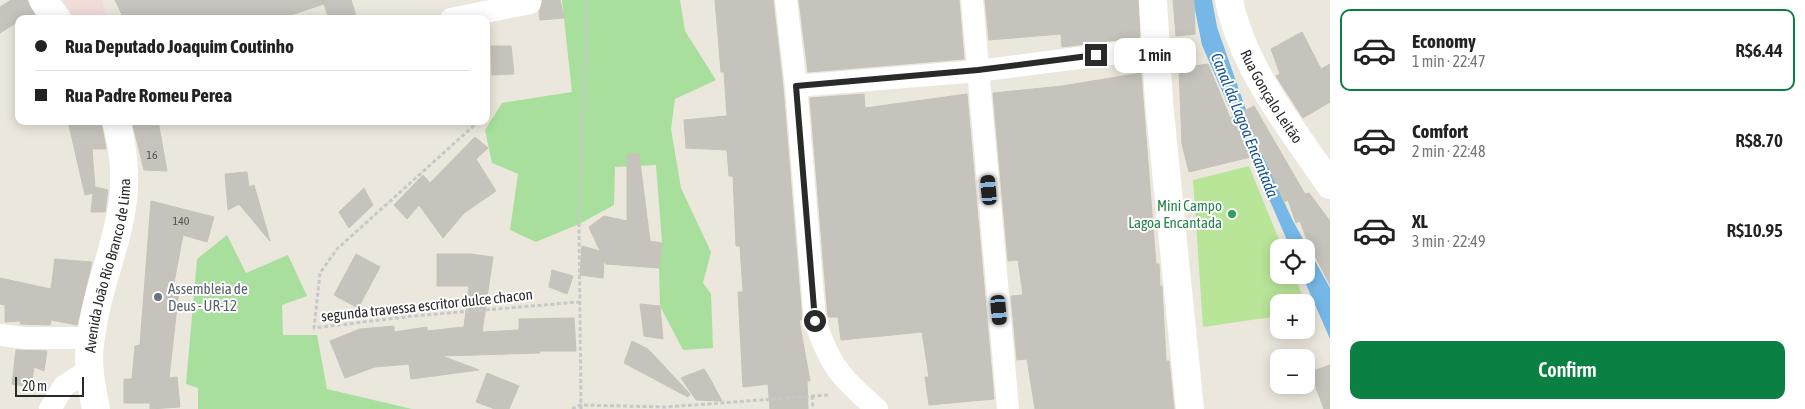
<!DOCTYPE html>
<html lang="en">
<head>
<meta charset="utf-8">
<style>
  :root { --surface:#fff; --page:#f6f6f6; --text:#222; --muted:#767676; --line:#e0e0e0; --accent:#0b8043 }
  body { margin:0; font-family:"Asap Condensed",sans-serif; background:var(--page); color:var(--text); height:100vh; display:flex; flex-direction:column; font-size:19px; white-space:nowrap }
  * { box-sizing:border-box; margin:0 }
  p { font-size:16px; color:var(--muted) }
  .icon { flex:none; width:28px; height:28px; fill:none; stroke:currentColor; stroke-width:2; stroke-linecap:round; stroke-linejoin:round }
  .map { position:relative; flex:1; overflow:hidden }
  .sheet { display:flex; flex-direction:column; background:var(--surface); width:475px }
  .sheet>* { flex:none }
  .banner { position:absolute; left:15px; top:15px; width:475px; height:110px; border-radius:10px; box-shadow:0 2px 12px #0003; display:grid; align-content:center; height:110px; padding:0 20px; background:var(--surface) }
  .buttons { position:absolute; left:1270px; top:239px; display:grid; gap:10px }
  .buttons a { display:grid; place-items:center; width:45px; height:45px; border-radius:10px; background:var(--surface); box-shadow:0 2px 12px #0003; font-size:25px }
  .scale { position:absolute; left:15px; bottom:12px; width:69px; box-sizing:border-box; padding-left:5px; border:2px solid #2a2a2a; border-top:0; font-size:14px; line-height:18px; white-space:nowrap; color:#2a2a2a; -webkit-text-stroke:4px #fff; paint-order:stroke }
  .end { position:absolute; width:22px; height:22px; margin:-11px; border:6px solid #2a2a2a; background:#fff; box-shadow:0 0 0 2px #fff }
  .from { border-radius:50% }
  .bubble { position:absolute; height:35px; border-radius:10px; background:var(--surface); box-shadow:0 2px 12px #0003; font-size:16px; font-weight:600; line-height:35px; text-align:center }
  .car { position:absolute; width:15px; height:30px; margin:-15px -8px; border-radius:6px; box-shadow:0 0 4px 1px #0007; background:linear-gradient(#222 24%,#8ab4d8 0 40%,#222 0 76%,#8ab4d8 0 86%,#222 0) }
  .banner b { display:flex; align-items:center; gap:18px; height:48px; font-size:19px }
  .banner b+b { border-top:1px solid var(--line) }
  .banner i { width:12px; height:12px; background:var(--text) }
  ul { padding:9px 0 0; list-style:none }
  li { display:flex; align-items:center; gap:15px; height:82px; margin:0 10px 8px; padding:0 10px; border:2px solid transparent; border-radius:10px }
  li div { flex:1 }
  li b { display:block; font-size:19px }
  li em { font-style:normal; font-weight:600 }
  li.on { border-color:var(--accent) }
  li>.icon { width:45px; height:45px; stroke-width:1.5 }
  .action { display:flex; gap:10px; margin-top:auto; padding:10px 20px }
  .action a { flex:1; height:58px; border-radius:10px; background:var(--accent); color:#fff; font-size:20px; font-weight:600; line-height:58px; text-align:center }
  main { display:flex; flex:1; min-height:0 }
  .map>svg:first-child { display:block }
</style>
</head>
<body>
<main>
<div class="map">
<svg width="1330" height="409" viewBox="0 0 1330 409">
  <rect width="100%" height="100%" fill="#ebe7dc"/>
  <polygon fill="#f1dcda" points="63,0 102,0 106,16 96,19 76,19"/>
  <g fill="#a8df9c">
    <polygon points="562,0 680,0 685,31 716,80 675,99 671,129 681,188 711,252 703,283 711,294 713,348 683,350 660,306 659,268 662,243 656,165 615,167 614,205 579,224 536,242 510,230 518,174 492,163 485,130 502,103 572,92"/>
    <polygon points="227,235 246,273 288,255 307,296 282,305 283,335 317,335 327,389 412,409 198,409 198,388 186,384 197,259"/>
  </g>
  <polygon fill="#b9e598" points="1249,166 1282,247 1279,248 1279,275 1294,275 1305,302 1279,302 1279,316 1203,327 1193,180"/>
  <polygon fill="#75b8e7" points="1193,0 1212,0 1217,27 1259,147 1292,219 1330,288 1330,339 1302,275 1306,275 1306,248 1290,247 1202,45"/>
  <g fill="#c6c3bc" stroke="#c6c3b6">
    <polygon points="11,0 27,0 37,19 19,19 19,21 0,33 0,7"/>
    <polygon points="115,0 351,0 357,19 329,19 324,4 279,19 124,19"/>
    <polygon points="543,0 560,0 564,18 540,20 539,12"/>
    <polygon points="715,0 773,0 783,87 802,320 799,320 810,381 807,381 808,409 770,409 768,384 743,387 738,292 743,292 740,246 736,246 733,176 729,176 727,150 686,148 684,120 727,116 724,72 721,72"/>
    <polygon points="799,0 959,0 964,59 808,72"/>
    <polygon points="985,0 1138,0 1140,37 1062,47 1061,34 989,40"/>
    <polygon points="1173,0 1194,0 1195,34 1176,36"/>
    <polygon points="1302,32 1321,69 1330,64 1330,102 1303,118 1276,76 1280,74 1271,49"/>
    <polygon points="491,46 511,46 514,74 492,75"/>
    <polygon points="1208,64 1230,118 1254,106 1305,194 1309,193 1330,221 1330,285 1307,240 1300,221 1296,223 1288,200 1284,202 1263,154 1189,172 1182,144 1179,68"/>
    <polygon points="1141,73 1156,264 1159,264 1160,286 1162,286 1166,361 1169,361 1174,409 1035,409 1027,359 1017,360 1011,296 1023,295 1018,260 1008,261 993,93 1062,86"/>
    <polygon points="864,94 865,108 967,94 994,399 929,405 925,377 929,377 922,332 841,340 838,317 828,317 810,98"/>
    <polygon points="68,121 101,121 106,149 92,149 95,187 108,190 105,212 91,212 93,193 85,195"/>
    <polygon points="132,121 158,121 167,171 144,170"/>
    <polygon points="475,137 488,148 476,159 496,191 464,213 443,238 419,205 407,219 394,205 423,175 430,183"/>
    <polygon points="627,154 639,154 650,241 662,243 659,268 606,264 604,260 603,278 580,275 582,246 600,251 589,227 604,216 627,221"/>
    <polygon points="247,172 249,187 254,185 270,241 239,204 228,210 225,174"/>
    <polygon points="364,188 373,205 349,228 339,212"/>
    <polygon points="151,201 214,217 207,242 183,235 173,288 179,289 169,378 177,377 180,407 150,409 150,403 124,403 124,379 132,379 135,346 140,345"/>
    <polygon points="356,254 380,267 358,308 334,295"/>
    <polygon points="437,254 471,254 493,257 482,332 519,330 519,319 574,318 576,351 540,351 540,353 442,356 479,370 411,379 409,364 375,367 345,378 330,341 360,329 394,326 394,332 427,327 427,331 464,327 469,286 437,286"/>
    <polygon points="55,259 92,262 77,325 51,320 50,325 20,324 21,321 5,322 5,305 0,304 0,278 51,289"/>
    <polygon points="552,270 573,276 567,294 549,287"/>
    <polygon points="640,304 660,306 663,339 644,336"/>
    <polygon points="632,341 648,349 690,394 688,397 624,363"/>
    <polygon points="16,350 47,351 44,371 34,367 31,387 12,384"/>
    <polygon points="1330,365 1330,409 1324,409 1310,372"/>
    <polygon points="704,369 709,377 722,401 696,400 681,378"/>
    <polygon points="487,373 519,386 509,409 495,409 476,402"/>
  </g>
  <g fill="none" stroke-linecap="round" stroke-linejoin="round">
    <g stroke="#c8c8c8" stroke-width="3" stroke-dasharray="4 2.5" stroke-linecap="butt">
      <polyline points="479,121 337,249 320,273 314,328 413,316 579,302"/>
      <polyline points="812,396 813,409"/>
      <polyline points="572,409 580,405 666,407 829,395"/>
      <polyline points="581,409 579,224 587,0"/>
    </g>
    <g stroke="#fff" stroke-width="22">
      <path d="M786,0L796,86L815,321C830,366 841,378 877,409"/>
      <polyline points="972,0 1008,409"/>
      <polyline points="451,19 530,3"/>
      <polyline points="796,86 978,71 1156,48"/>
      <polyline points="0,335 24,338 91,338"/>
      <polyline points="50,409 64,386 89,370"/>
    </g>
    <g stroke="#fff" stroke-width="28">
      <polyline points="43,0 57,19"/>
      <polyline points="1153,0 1159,102 1190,409"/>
      <path id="s1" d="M1229,0C1243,69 1291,127 1330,185"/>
      <path id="s2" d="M96,409C92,388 87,366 90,345C99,260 142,213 116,121"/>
    </g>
  </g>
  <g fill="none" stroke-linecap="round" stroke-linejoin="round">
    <polyline stroke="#2a2a2a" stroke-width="6" points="815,321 796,86 978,70 1096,55"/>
  </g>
  <circle fill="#2e9e5b" stroke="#fff" stroke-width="2" cx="1232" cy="214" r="5"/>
  <circle fill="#6b7280" stroke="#fff" stroke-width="2" cx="158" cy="297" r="5"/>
  <g text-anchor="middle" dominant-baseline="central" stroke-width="4" stroke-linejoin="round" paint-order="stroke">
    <g font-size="12" fill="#51504e">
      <text x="152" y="155">16</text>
      <text x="181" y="221">140</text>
    </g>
    <g font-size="15" fill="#2a2a2a" stroke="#fff">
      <text stroke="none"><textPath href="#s1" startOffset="106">Rua Gonçalo Leitão</textPath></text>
      <text stroke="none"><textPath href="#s2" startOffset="146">Avenida João Rio Branco de Lima</textPath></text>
      <text transform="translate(427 305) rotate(-6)">segunda travessa escritor dulce chacon</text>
    </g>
    <g font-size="15" fill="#27864d" stroke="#fff" text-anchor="end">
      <text x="1222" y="205">Mini Campo<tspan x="1222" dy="17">Lagoa Encantada</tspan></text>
    </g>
    <g font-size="15" fill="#5b616d" stroke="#fff" text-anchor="start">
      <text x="168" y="288">Assembleia de<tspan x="168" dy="17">Deus - UR-12</tspan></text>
    </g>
    <g font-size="16" font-style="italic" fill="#155492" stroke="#fff">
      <text transform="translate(1245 125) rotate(68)">Canal da Lagoa Encantada</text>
    </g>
  </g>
</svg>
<div class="buttons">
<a><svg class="icon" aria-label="locate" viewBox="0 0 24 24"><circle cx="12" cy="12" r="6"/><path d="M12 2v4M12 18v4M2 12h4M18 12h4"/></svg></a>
<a>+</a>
<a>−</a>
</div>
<div class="scale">20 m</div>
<i class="end from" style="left:815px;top:321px"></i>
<i class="end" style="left:1096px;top:55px"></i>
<div class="bubble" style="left:1114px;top:38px;width:82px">1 min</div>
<i class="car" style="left:989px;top:190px;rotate:355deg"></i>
<i class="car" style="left:999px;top:310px;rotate:175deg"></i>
<div class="banner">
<b><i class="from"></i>Rua Deputado Joaquim Coutinho</b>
<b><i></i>Rua Padre Romeu Perea</b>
</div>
</div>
<section class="sheet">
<ul>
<li class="on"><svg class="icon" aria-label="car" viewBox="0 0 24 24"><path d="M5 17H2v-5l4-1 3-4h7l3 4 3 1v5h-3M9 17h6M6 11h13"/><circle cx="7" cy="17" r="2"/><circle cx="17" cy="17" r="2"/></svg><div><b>Economy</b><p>1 min · 22:47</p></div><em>R$6.44</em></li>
<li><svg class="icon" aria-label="car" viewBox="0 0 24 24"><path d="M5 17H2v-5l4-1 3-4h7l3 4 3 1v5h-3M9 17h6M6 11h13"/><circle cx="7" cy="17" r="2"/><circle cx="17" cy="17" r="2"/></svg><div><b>Comfort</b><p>2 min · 22:48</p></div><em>R$8.70</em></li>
<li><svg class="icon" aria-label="car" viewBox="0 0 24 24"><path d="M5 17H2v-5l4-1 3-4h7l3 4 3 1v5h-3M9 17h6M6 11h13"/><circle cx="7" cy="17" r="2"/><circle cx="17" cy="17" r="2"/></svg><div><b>XL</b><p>3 min · 22:49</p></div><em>R$10.95</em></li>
</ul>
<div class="action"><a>Confirm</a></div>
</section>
</main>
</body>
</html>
